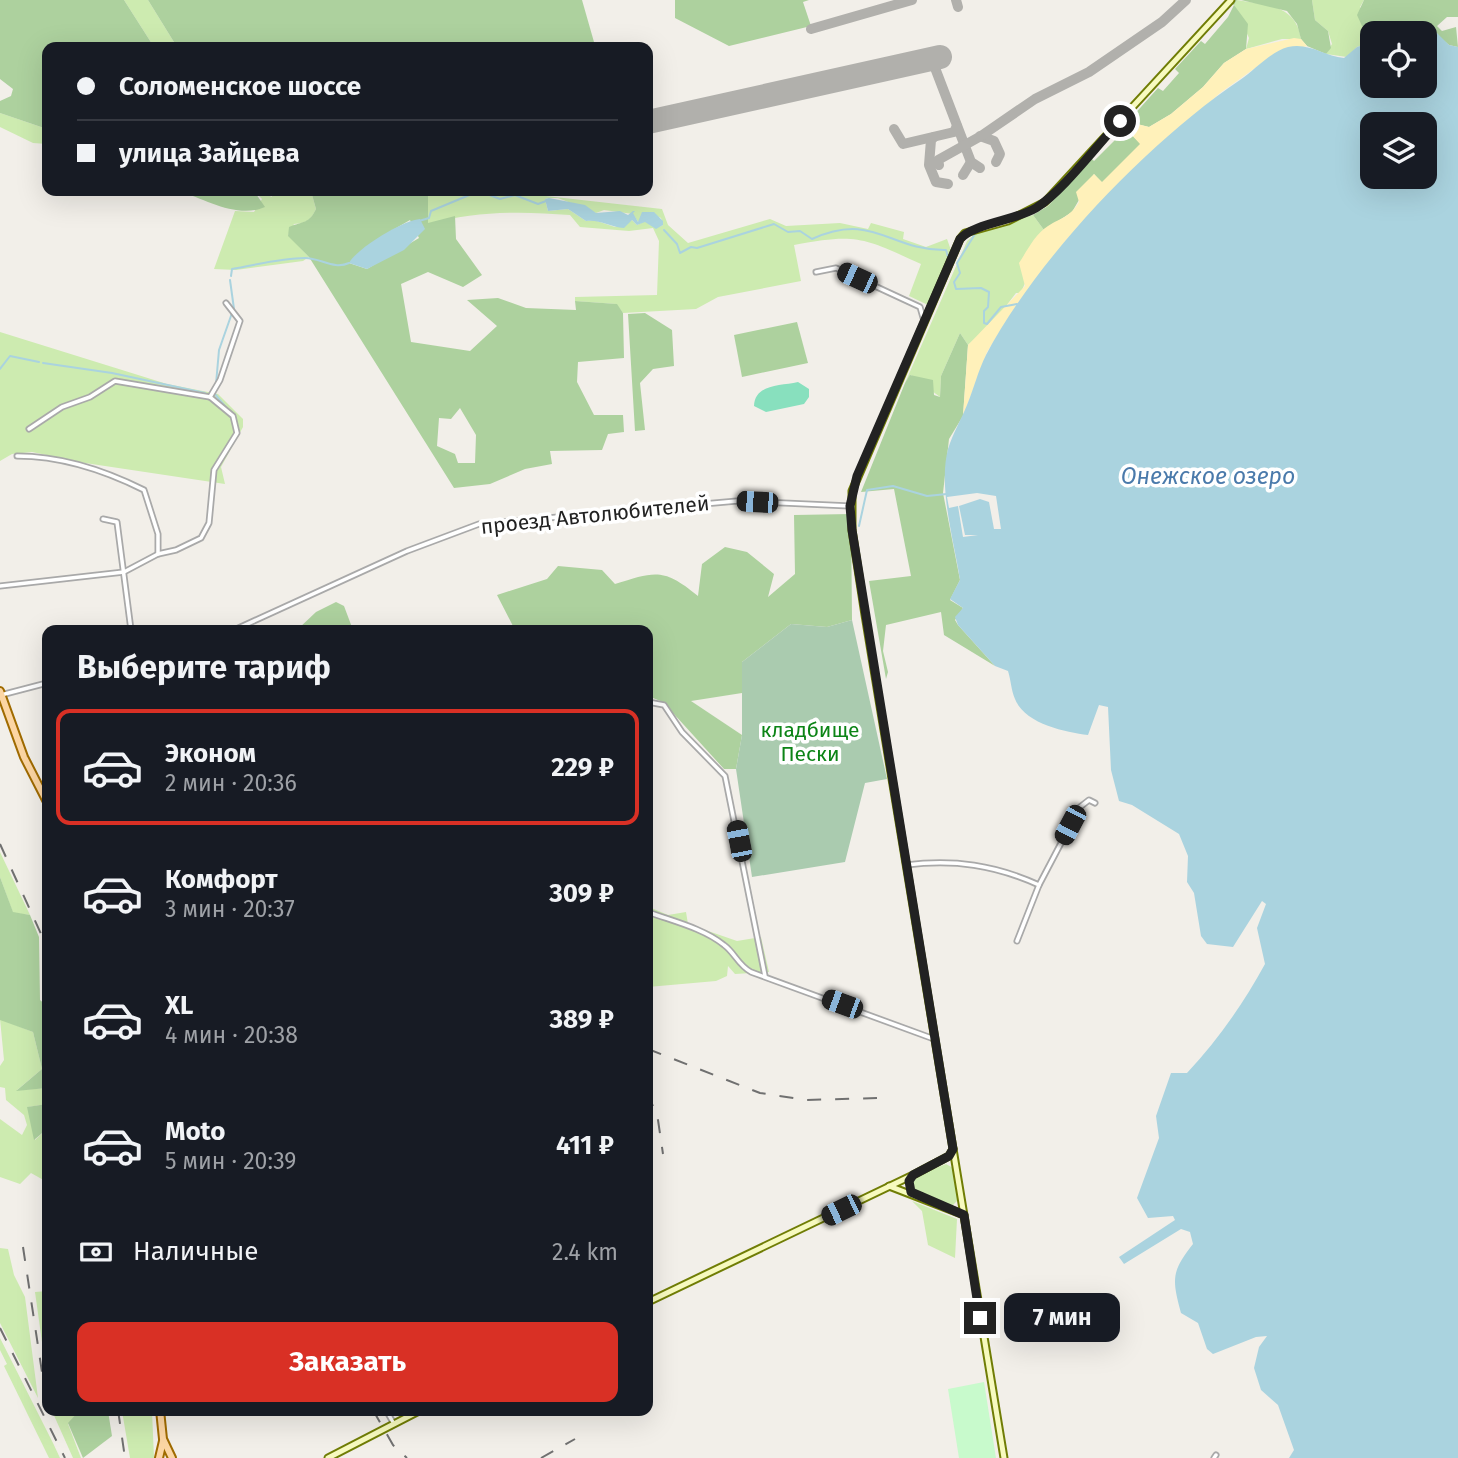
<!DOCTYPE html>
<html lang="ru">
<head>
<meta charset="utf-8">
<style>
  :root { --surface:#171b24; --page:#20242c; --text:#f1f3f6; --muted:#9ea1a6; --line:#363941; --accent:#d93025 }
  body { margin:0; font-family:"Fira Sans",sans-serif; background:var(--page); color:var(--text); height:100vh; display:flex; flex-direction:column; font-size:26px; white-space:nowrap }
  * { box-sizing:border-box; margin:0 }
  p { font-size:23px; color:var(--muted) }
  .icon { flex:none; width:38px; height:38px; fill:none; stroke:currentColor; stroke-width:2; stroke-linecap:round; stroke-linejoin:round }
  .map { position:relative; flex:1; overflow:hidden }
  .side { position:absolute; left:42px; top:625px; width:611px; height:791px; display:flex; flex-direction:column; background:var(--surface); border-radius:14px; box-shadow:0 7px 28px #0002 }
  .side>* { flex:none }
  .banner { position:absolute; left:42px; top:42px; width:611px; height:154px; border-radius:14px; box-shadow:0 7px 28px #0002; display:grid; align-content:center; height:154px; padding:0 35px; background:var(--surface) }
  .fabs { position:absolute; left:1360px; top:21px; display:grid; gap:14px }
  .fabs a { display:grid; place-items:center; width:77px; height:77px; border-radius:14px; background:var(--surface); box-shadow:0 7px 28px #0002; font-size:35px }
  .end { position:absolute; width:32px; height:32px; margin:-16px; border:9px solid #222; background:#fff; box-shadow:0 0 0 4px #fff }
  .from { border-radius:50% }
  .bubble { position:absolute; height:49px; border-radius:14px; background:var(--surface); box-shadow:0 7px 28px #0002; font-size:23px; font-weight:700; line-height:49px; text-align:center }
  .car { position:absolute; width:21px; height:42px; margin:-21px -10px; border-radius:9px; box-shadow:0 0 5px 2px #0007; background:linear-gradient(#222 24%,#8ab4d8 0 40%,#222 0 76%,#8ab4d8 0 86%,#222 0) }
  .banner b { display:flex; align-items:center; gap:24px; height:66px; font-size:26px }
  .banner b+b { border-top:2px solid var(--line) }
  .banner i { width:18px; height:18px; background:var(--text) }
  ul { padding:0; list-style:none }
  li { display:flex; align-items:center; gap:21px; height:116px; margin:0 14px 10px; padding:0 21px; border:4px solid transparent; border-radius:14px }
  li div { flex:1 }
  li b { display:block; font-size:26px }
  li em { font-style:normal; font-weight:700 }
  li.on { border-color:var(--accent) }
  li>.icon { width:63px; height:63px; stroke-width:1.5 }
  h2 { padding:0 35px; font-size:32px; line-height:84px }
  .pay { display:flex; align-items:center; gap:18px; height:77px; padding:0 35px; font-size:26px }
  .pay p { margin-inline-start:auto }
  .action { display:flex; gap:14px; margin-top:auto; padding:14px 35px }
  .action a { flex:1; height:80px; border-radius:14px; background:var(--accent); color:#fff; font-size:28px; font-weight:700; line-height:80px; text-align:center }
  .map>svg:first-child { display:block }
</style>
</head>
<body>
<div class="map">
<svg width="1458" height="1458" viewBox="0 0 1458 1458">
  <rect width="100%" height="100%" fill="#f2efe9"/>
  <g fill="#cdebb0" fill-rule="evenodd">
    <polygon points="124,0 148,0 177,47 154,47"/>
    <path d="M1237,0C1265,5 1296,4 1301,39H1282L1246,49L1249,38L1234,5Z"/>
    <polygon points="1312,0 1364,0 1360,7 1370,29 1392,33 1372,33 1372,42 1357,47 1347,57 1326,54 1332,44 1328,31 1315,20"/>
    <polygon points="0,113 47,129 47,144 33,143 0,127"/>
    <path d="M254,191H267L271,197L279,191H311L316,209C311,220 307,223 294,224L288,235L309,257L303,261L236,270L214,269L235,211L254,212L262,199Z"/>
    <path d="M428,191H501L662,209L668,225L688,243L770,219L786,226L840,223L868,229L871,223L904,232L903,239L926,247L947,239L952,253L928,305L909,296L921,264C863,238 858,233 794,245L801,281L718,297L696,309L623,313L616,304L575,301V297L657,295L659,241L653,228L629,231L580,227L570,215C521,211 476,211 428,224ZM549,198H558L596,213L604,210L633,214L638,222L648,212L661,218L663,225L659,227L645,221L637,225L632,220L615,227L594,220L586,221L568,209L548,211L545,199Z"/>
    <path d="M1033,215L1044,230C1026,250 1033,274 1020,293H1016L993,323L968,345L960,333L941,376L940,397L911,375L905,383L967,241L977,232Z"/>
    <polygon points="0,332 167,384 218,394 243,419 243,427 221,467 225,484 85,463 32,452 12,454 0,461"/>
    <polygon points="0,852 30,915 13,913 0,877"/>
    <polygon points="648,902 649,907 668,915 686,912 688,924 737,941 761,937 769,972 735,974 728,966 727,976 716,981 648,987 648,941 653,921 648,918"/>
    <polygon points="0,1019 33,1032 42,1069 17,1090 47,1088 47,1104 28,1107 35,1140 47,1129 47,1182 31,1173 20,1184 0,1177 0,1119 22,1135 27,1125 24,1115 6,1100 5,1088 0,1087 0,1066 4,1060"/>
    <polygon points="946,1164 953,1168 958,1200 952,1206 914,1190 911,1185 914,1177"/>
    <polygon points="912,1201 957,1219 955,1258 928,1245 922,1211"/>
    <polygon points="0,1248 8,1249 14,1275 25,1297 38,1398 0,1323"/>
    <polygon points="47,1291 47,1378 35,1292"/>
    <polygon points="0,1338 53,1443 60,1458 49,1458 4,1366 7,1364 0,1350"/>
    <polygon points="52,1411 79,1411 68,1424 81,1458 73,1458"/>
    <polygon points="122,1411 152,1411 154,1458 130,1458"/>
  </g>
  <g fill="#add19e" fill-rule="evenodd">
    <polygon points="0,0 124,0 154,47 47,47 47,129 0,113 0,101 11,96 13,89 0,79"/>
    <polygon points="148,0 582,0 594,42 590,47 177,47"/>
    <polygon points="675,0 809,0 803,2 811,26 729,46 675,18"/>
    <polygon points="1226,0 1237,0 1234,5 1248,24 1246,49 1224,63 1203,87 1171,114 1149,127 1137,124 1129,132 1141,144 1102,183 1094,174 1072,212 1044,230 1033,215 1048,206 1092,159 1094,161 1125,130 1123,127 1158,88 1163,91 1179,73 1175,69 1201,41 1205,44 1228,17 1234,5"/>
    <polygon points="1241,0 1312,0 1315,20 1328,31 1331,48 1326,54 1307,46 1301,39 1297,24 1287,11"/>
    <polygon points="1364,0 1458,0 1458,17 1447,17 1437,26 1442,31 1456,27 1458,47 1449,45 1434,32 1392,33 1362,26 1357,15"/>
    <path d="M180,191H254L265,207C238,219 206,200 180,191Z"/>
    <path d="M311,191H428V223L455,216L456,239L482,275L463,287L428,272L401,284L411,342L470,351L497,326L467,300L498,298L526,308L576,310L575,301L617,304L623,313L624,358L578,362L577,382L594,415H623L624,432L608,434L602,450L550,451L552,464L525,469L490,484L454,488L309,257L288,236L289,227C303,221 309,224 316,209ZM410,220L419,238L367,269L349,263L379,238ZM460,408L476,435L475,463H458L455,454L437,446L439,418L451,419Z"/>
    <polygon points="645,313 672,330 674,366 653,369 640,383 645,430 635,431 628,314"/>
    <polygon points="797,322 808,363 742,377 734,335"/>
    <polygon points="960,333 968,345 963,416 949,439 943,493 960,580 950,600 963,608 955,620 958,625 995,666 944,635 941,612 886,625 883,651 888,672 886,679 869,581 911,576 894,489 861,492 905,383 910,375 933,380 934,395 940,397 941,376"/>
    <path d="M851,514L852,620L827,627L791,624L742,662V693L691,701L742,735L736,769H724L663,702L648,696V630H510L514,628L497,595L547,579L558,566L602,570L615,584C656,571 664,568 698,596L702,564L725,547L747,552L774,574L768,597L795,574L794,515Z"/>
    <polygon points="336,602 344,606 353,630 297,630 316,612"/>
    <polygon points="0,877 13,912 30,915 39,937 40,1000 47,1006 47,1088 16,1091 42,1069 33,1032 0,1020"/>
    <polygon points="47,1104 47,1129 34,1140 27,1107"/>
    <polygon points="79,1411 108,1411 112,1436 83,1458 68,1423"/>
  </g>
  <path fill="#fff1ba" d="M1294,38L1301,39L1307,46L1272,56L1220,93L1125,178L1067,239L1017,304L987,352L963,416L968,345L1025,286L1019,263C1027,251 1035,234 1048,226C1062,217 1069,218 1079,202L1076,192L1094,174L1102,182L1140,144L1129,132L1137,124L1149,127L1171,114L1203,87L1224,63L1246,49Z"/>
  <polygon fill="#aacbaf" points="852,620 887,779 865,783 845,862 752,877 736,769 742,735 742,662 791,624 827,627"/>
  <polygon fill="#c8facc" points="984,1382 996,1458 959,1458 948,1389"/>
  <path fill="#88e0be" d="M798,382L809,389V397L804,404L766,412L754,406C755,384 780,386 798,382Z"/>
  <g fill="#aad3df" fill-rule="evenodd">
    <path d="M1422,33H1437L1449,45L1458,47V1458H1289L1294,1450L1278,1405L1261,1390L1254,1368L1259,1347L1267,1336L1256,1337L1213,1354L1207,1349L1198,1323L1181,1313C1172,1279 1171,1272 1193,1244L1190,1232L1181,1229L1124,1264L1119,1257L1175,1220L1173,1216L1148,1218L1137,1198L1159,1138L1156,1116L1171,1073H1187C1218,1040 1243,1004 1265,964L1257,928L1266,904L1262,901L1233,947L1207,944L1201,936L1194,893L1187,882L1188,856L1179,834L1132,805L1119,801L1111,770L1108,707L1099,705L1088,735C1065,732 1025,724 1015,699C1011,690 1011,680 1008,671L995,666L958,625L955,617L963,608L950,599L960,580C954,541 938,487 948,449C953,433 961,420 967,405C974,388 978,371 986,355C1037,258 1149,141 1240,80C1255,70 1270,52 1288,47C1309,42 1324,56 1344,58L1357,47L1372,42V86H1424ZM1372,124H1424V177H1372Z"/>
    <path d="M549,198L585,205L596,213L620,211L628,215L633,211H635L633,213L638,222L642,212H654L663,221V225L656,229L645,222L637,225L632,220L624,228C610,227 599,219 586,221L568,209L548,211L545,199Z"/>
    <path d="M420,219L425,229L404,250L367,269L349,263C356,249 403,220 420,219Z"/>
  </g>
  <polygon fill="#f2efe9" points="977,493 996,496 1001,529 994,529 989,502 980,499 959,506 965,535 978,535 963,537 958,506 949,508 947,497"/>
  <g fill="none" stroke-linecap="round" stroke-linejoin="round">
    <g stroke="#aad3df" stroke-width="2">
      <polyline points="419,221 429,218 431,211 479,191 500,199 515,195 538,204 546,201"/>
      <path d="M664,230L677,244L680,253L691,247L697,248L774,224L788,232L800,231L812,239C874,211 889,251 946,250L948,257"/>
      <polyline points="975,234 957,263 960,273 954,282 956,289 981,288 989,292 988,307 984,311 984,323 987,324 1001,307 1017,304"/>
      <path d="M231,276L232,269C256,265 281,258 305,258C321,258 334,270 349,263"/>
      <polyline points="230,280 234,309"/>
      <polyline points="43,363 112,373 205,393"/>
      <polyline points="0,369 10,356 39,362"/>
      <polyline points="216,384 219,350 232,313"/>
      <polyline points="214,393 229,411"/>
      <polyline points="859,526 867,490 893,486 927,496 947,494"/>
    </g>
    <g stroke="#b1b0ac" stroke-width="10">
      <polyline points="956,0 958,7"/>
      <polyline points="811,29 912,0"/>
      <polyline points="932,60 971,162 980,168"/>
      <polyline points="894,129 903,144 954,132 957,126"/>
      <polyline points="980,136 994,141 1000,154 996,162"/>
      <polyline points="934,137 931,140 929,165 936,182 948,184"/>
      <polyline points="939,165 938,160 981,136 1035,99 1089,72 1162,22 1186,0"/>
      <polyline points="963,175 971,162"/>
    </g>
    <polyline stroke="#b1b0ac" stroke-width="24" points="648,122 940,57"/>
    <defs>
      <g id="minor">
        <polyline points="816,272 836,268 920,307 924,321"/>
        <polyline points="29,429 62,407 90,397 115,381 210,397"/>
        <path d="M17,456C62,456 104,470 144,490L158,534V554"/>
        <polyline points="103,519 117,522 131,630"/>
        <polyline points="0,586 124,572 158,554 176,550 201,538 209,523 214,470 237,433 233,416 210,397 220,380 240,321 226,303"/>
        <polyline points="234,630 407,551 479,524 737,501 850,506"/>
        <polyline points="1,695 47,683"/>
        <polyline points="648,702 664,705 682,732 725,776 765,976"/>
        <path d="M906,865C954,859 995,865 1039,885"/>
        <path d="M648,912C672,921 703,928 724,945C735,953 738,965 751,972L934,1039"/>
        <polyline points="1017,941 1039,885 1080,807 1089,800 1095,803"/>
        <polyline points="386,1410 394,1424"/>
        <polyline points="1214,1458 1216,1455"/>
      </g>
      <g id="secondary">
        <polyline points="889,1186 964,1215"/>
        <polyline points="648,1302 913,1175 949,1156 953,1149"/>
        <polyline points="328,1458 421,1410"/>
        <polyline points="1004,1458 865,615 852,530 852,491 960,239 965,233 1008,221 1045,202 1231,0"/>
      </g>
      <g id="primary">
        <polyline points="0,691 24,757 47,802"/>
        <polyline points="160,1410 163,1439 172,1458"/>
        <polyline points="159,1458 163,1441"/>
      </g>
    </defs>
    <use href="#minor" stroke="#a9a9a9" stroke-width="7"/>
    <use href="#secondary" stroke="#707d05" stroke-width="9"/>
    <use href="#primary" stroke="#a06b00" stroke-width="10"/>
    <use href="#minor" stroke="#fff" stroke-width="3.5"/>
    <use href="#secondary" stroke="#f7fabf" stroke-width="5"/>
    <use href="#primary" stroke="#fcd6a4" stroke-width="6"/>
    <g stroke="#707070" stroke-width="2" stroke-dasharray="14 14" stroke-linecap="butt">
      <polyline points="0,844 47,947"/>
      <polyline points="648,1049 760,1093 807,1100 877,1098"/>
      <polyline points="648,1093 658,1120 663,1154"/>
      <polyline points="23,1247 47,1405"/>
      <polyline points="0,1328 65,1458"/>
      <polyline points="118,1410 125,1458"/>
      <polyline points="373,1410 393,1445 407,1458"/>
      <polyline points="541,1458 575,1439"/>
    </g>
  </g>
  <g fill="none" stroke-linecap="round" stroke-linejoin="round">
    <path stroke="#222" stroke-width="9" d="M980,1318L964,1215L911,1192L909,1181L913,1175L949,1156L953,1149L852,530L850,506L857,476L960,239C975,223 1014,221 1036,208C1062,192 1097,145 1120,121"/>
  </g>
  <g text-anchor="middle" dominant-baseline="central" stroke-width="7" stroke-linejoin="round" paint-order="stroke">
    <g font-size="21" fill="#222" stroke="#fff">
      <text transform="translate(595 515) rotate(-6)">проезд Автолюбителей</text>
    </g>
    <g font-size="21" fill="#0c8416" stroke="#fff">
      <text x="810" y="730">кладбище<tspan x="810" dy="24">Пески</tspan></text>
    </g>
    <g font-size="23" font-style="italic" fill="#4a7aab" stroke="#fff">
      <text x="1208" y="476">Онежское озеро</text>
    </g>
  </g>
</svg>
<div class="fabs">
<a><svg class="icon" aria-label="locate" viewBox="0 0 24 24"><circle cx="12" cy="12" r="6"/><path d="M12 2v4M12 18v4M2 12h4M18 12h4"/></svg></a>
<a><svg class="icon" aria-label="layers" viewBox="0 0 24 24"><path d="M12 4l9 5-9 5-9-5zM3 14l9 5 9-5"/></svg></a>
</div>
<i class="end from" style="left:1120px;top:121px"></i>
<i class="end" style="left:980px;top:1318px"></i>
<div class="bubble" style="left:1004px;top:1293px;width:116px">7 мин</div>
<i class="car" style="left:857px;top:278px;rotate:295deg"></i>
<i class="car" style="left:757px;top:502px;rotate:273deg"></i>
<i class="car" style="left:1070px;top:825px;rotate:208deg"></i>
<i class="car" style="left:739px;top:841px;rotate:349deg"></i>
<i class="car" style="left:842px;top:1004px;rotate:290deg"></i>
<i class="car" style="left:841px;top:1210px;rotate:244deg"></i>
<div class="banner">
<b><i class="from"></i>Соломенское шоссе</b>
<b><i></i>улица Зайцева</b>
</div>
<section class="side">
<h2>Выберите тариф</h2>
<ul>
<li class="on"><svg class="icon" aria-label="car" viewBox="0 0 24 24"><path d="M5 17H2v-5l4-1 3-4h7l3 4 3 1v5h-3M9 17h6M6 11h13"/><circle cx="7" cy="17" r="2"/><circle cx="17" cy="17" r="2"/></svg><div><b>Эконом</b><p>2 мин · 20:36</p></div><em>229 ₽</em></li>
<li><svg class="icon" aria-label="car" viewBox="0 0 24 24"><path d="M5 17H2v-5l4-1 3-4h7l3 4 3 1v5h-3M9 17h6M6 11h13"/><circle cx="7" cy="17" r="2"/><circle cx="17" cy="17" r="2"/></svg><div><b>Комфорт</b><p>3 мин · 20:37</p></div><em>309 ₽</em></li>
<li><svg class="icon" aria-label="car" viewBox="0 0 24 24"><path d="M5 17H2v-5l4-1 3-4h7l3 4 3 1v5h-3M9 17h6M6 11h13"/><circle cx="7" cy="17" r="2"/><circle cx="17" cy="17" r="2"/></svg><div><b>XL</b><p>4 мин · 20:38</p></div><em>389 ₽</em></li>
<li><svg class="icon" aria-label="car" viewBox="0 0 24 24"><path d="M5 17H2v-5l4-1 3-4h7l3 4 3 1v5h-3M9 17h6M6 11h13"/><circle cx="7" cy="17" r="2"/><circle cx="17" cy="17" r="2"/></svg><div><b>Moto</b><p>5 мин · 20:39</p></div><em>411 ₽</em></li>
</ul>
<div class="pay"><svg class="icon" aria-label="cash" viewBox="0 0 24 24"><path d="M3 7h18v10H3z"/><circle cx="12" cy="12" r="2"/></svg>Наличные<p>2.4 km</p></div>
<div class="action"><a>Заказать</a></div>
</section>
</div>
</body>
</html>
